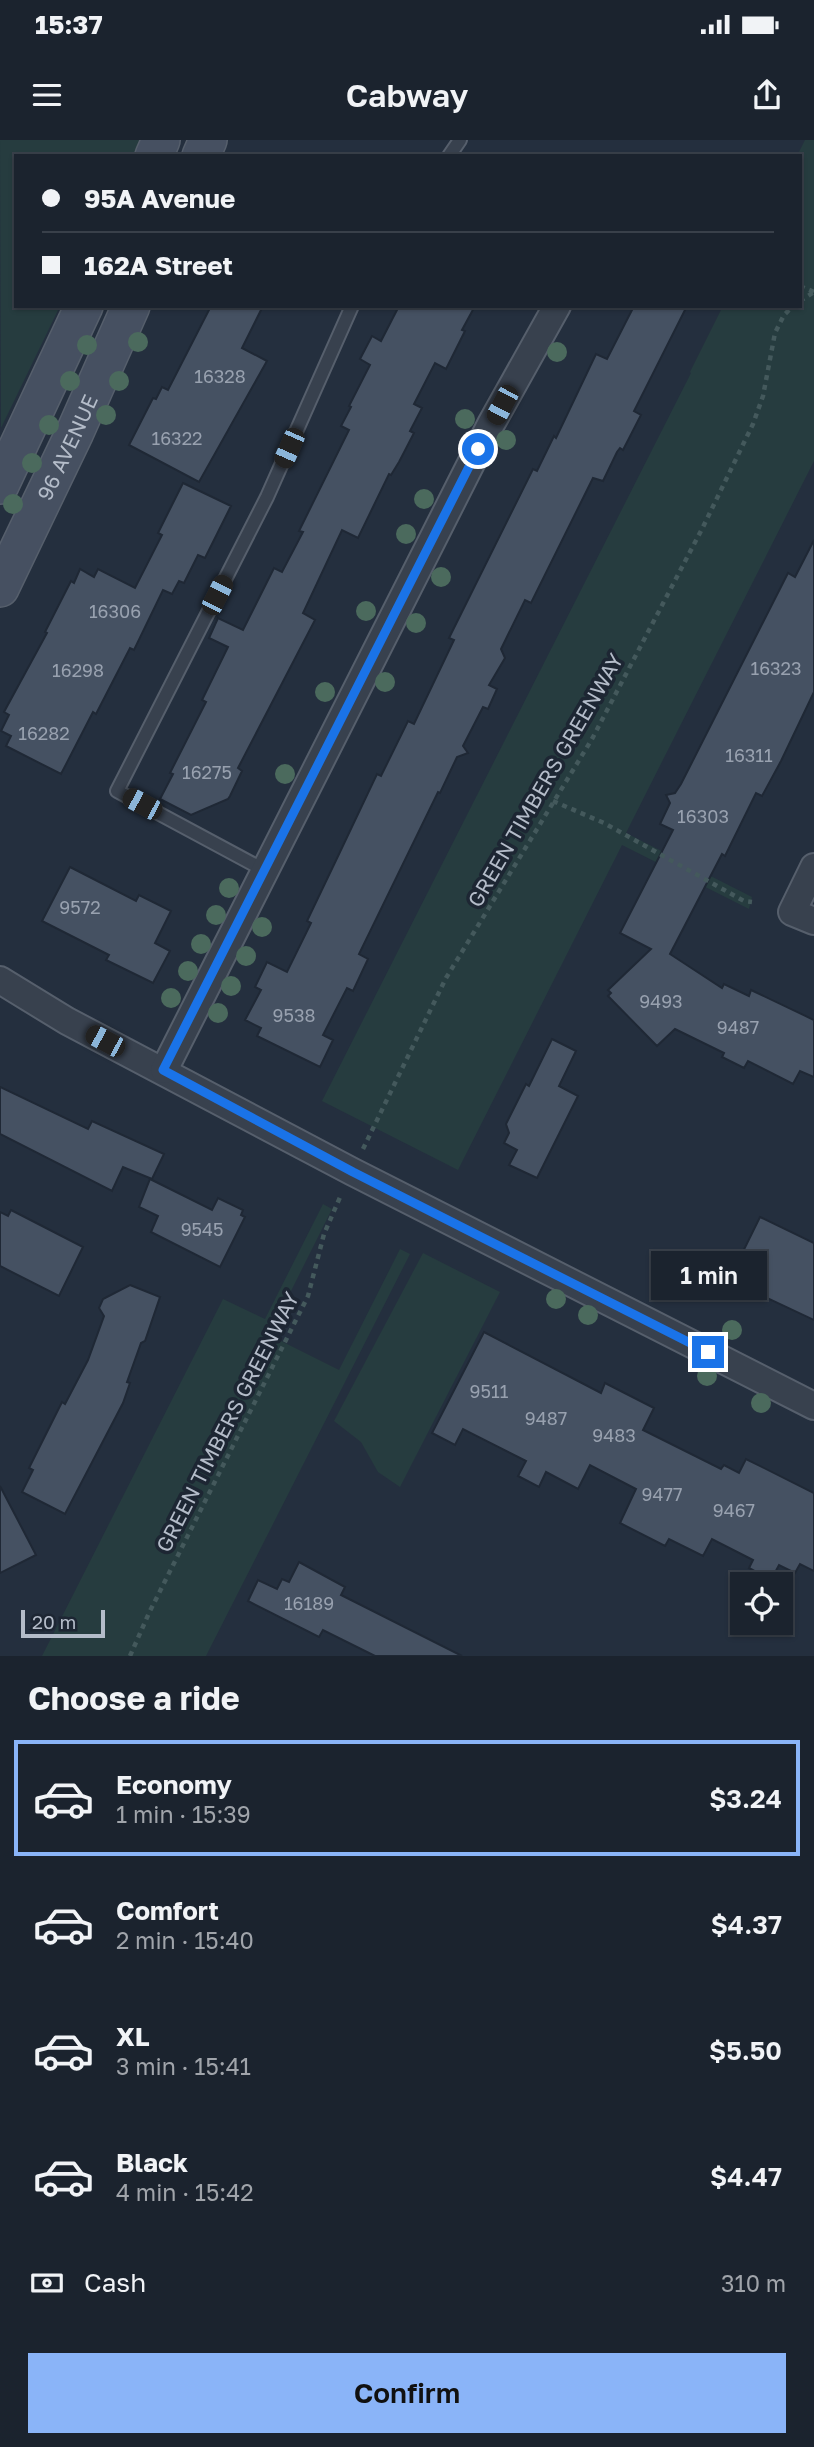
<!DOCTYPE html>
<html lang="en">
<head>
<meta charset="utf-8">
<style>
  :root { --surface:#1b232e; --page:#282f3a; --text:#f1f3f6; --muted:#a0a4aa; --line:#39404a; --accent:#8ab4f8 }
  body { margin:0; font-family:"Golos Text",sans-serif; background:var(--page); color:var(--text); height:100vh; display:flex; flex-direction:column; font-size:26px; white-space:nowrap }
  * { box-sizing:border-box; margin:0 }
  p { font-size:23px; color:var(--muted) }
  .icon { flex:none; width:38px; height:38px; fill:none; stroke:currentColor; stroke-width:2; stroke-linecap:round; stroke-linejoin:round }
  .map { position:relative; height:1516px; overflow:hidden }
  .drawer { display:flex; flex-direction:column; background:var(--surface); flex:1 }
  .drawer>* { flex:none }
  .hud { position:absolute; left:14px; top:14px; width:788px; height:154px; border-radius:0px; box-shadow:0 2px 5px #0004,0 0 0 2px var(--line); display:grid; align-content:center; height:154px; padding:0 28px; background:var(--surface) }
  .controls { position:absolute; left:730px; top:1432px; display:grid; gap:14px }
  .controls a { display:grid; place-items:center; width:63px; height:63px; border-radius:0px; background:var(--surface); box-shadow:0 2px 5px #0004,0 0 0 2px var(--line); font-size:35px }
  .scale { position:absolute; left:21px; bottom:18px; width:84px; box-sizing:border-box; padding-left:7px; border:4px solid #b4bcc9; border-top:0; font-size:19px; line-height:24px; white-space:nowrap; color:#b4bcc9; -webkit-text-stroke:5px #1d2633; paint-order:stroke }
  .end { position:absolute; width:32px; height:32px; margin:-16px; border:9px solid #1a73e8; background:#fff; box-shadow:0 0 0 4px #fff }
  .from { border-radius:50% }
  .bubble { position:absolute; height:49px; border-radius:0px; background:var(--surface); box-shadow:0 2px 5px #0004,0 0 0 2px var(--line); font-size:23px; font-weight:600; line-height:49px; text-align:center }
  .car { position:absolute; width:21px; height:42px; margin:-21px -10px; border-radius:9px; box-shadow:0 0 5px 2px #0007; background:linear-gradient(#222 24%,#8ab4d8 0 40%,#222 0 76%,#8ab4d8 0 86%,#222 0) }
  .hud b { display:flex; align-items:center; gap:24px; height:66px; font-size:26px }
  .hud b+b { border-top:2px solid var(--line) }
  .hud i { width:18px; height:18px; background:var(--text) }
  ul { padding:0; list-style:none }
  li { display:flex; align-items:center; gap:21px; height:116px; margin:0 14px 10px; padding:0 14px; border:4px solid transparent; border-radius:0px }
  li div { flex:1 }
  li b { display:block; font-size:26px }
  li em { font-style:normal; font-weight:600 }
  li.active { border-color:var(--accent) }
  li>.icon { width:63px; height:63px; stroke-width:1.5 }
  h2 { padding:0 28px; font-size:32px; line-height:84px }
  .pay { display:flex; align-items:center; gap:18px; height:77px; padding:0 28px; font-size:26px }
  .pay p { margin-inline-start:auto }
  .button { display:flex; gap:14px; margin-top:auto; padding:14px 28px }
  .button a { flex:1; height:80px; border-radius:0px; background:var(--accent); color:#111; font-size:28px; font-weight:600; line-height:80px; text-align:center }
  .status { display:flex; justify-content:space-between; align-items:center; height:49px; padding:0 35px; background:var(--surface); direction:ltr }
  .status svg { height:19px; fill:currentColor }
  header { display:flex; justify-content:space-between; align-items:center; height:91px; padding:0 28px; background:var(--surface); font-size:32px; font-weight:600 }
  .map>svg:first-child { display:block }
</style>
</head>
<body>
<div class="status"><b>15:37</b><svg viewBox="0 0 49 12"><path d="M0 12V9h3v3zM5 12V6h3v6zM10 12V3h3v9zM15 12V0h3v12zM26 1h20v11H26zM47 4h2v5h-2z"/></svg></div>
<header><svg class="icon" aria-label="menu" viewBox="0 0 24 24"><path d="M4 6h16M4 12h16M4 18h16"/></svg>Cabway<svg class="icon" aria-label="share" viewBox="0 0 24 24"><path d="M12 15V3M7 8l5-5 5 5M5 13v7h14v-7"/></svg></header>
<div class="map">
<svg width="814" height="1516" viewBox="0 0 814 1516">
  <rect width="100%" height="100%" fill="#242f3e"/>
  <g fill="#263c3f">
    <polygon points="0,0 142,0 134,16 16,16 16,166 60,166 1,288"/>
    <polygon points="805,0 814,0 814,321 626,693 752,757 749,769 622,705 458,1030 322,961 691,233 690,232 723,166 800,166 800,16 797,16"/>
    <polygon points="323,1064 332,1069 269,1195 339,1230 400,1109 410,1114 206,1516 42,1516 223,1159 265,1179"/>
    <polygon points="423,1113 500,1152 400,1347 378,1332 361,1302 334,1281"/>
  </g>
  <g fill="#455162" stroke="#1f2835" stroke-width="2">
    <polygon points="211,166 263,166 242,208 267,221 199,342 129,305 153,258 156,259 162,247 168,250"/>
    <polygon points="399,166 475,166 462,190 465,191 446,229 435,223 414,264 422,268 410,291 414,293 399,322 391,335 389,334 358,398 342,390 303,473 315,480 238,628 242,631 230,656 228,659 191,675 160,659 173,634 170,633 206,562 202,560 228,507 209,498 218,478 243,490 274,428 282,432 303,392 299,391 349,290 341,286 351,267 349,266 370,225 360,219 372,196 381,201"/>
    <polygon points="634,166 687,166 634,271 641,275 623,310 620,308 617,312 603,341 593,338 531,463 525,460 501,509 505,518 489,545 497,549 488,569 483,567 463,606 468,613 457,617 440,653 438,652 359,814 368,819 353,851 347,848 323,895 333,900 320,927 257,896 261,888 245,880 261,850 255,847 267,822 287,832 311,783 307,781 340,712 377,634 381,636 408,581 414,584 454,500 449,498 533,329 537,331 554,296 556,298 596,214 607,219"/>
    <polygon points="183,343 231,366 205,418 198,415 184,443 179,441 172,454 163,450 134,510 130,508 96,574 93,572 61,634 6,606 11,596 1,591 9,575 4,572 47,493 45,492 71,441 74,443 80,429 94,437 98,429 135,448 162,395 158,393"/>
    <polygon points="814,400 814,552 781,621 762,656 756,653 725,716 722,714 670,814 722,848 724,844 749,856 751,850 814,880 814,937 800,931 793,944 748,921 744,928 722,917 724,913 675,889 657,906 608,856 611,853 608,850 651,809 620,793 673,690 660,684 670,663 666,655 675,653 681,644 788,433 795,437"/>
    <polygon points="70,727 136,761 139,755 171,771 155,803 170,811 153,843 106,820 109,815 42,781"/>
    <polygon points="552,899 576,911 559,946 578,956 537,1038 509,1025 517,1010 504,1003 509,993 506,984 526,944 529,946"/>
    <polygon points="0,947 88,989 92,981 164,1014 152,1039 123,1027 112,1051 0,994"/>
    <polygon points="150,1039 212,1070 218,1058 243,1070 241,1075 245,1077 220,1127 151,1092 158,1076 139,1067"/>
    <polygon points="11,1070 83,1107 59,1156 0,1126 0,1072 8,1076"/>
    <polygon points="760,1077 814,1103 814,1180 729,1140"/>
    <polygon points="130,1145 160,1157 145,1201 141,1203 127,1242 130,1243 123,1263 65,1374 22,1352 33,1330 29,1328 62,1262 65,1264 88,1220 104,1176 99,1168 103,1159"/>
    <polygon points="484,1192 601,1253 605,1243 654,1268 643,1290 721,1329 724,1325 739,1333 746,1319 814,1353 814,1431 800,1424 795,1433 779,1425 771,1440 749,1428 753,1420 712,1399 703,1416 669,1399 665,1406 620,1383 636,1349 590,1325 578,1349 546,1332 539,1347 518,1336 526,1321 463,1289 455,1305 432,1293"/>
    <polygon points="0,1346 36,1415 0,1433"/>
    <polygon points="299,1422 345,1447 341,1455 462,1516 375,1516 323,1490 319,1497 248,1461 258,1440 277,1449 282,1439 289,1442"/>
  </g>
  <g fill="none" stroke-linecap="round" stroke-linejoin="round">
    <defs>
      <g id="lane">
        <polyline points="449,16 460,0"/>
        <polyline points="264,730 117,651 267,357 352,166"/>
      </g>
      <g id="street">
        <polyline points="814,727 792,772 814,781"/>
        <polyline points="0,840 67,881 353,1032 814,1266"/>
        <polyline points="164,930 491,284 557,166"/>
      </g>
      <g id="secondary">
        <polyline points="154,16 161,0"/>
        <polyline points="201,16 208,0"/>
        <polyline points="0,345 84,166"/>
        <path id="s1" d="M0,448L75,292L131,166"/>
      </g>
    </defs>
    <use href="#lane" stroke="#565f6c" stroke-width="16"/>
    <use href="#street" stroke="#565f6c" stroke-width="30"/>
    <use href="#secondary" stroke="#565f6c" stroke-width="40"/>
    <g stroke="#44595c" stroke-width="4.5" stroke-dasharray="5 5" stroke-linecap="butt">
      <polyline points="800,146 814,152"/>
      <polyline points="800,161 814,152"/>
      <polyline points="553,661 604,683 744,761 752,762"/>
      <polyline points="363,1009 446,838 592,599 703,387 753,284 763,256 775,193 784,175 793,166"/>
      <polyline points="130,1516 149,1473 308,1156 324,1094 341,1055"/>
    </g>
    <use href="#lane" stroke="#38414e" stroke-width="12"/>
    <use href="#street" stroke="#38414e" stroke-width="26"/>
    <use href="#secondary" stroke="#465061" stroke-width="37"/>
  </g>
  <g fill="#4b6a5d">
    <circle cx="138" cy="202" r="10"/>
    <circle cx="87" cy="205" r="10"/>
    <circle cx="557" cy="212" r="10"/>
    <circle cx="70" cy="241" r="10"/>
    <circle cx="119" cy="241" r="10"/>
    <circle cx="106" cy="275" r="10"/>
    <circle cx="465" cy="279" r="10"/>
    <circle cx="49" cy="285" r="10"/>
    <circle cx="506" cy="300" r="10"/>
    <circle cx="32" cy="323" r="10"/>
    <circle cx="424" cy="359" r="10"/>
    <circle cx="13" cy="364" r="10"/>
    <circle cx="406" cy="394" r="10"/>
    <circle cx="441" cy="437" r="10"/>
    <circle cx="366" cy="471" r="10"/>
    <circle cx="416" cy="483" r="10"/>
    <circle cx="385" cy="542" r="10"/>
    <circle cx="325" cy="552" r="10"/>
    <circle cx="285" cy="634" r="10"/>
    <circle cx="229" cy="748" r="10"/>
    <circle cx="216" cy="775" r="10"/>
    <circle cx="262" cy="787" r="10"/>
    <circle cx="201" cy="804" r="10"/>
    <circle cx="246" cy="816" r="10"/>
    <circle cx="188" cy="831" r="10"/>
    <circle cx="231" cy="846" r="10"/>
    <circle cx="171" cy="858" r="10"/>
    <circle cx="218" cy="873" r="10"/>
    <circle cx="556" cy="1159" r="10"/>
    <circle cx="588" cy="1175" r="10"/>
    <circle cx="732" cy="1190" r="10"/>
    <circle cx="707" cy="1236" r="10"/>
    <circle cx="761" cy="1263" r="10"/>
  </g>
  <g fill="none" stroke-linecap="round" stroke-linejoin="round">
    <polyline stroke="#1a73e8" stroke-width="9" points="478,309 163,930 353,1032 708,1212"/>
  </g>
  <g text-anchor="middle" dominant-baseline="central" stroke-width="7" stroke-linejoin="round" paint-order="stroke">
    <g font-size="18" fill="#98a1af">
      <text x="220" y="236">16328</text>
      <text x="177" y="298">16322</text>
      <text x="115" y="471">16306</text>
      <text x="776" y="528">16323</text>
      <text x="78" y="530">16298</text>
      <text x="44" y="593">16282</text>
      <text x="749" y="615">16311</text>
      <text x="207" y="632">16275</text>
      <text x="703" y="676">16303</text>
      <text x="80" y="767">9572</text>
      <text x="661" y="861">9493</text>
      <text x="294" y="875">9538</text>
      <text x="738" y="887">9487</text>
      <text x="202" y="1089">9545</text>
      <text x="489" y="1251">9511</text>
      <text x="546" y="1278">9487</text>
      <text x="614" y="1295">9483</text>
      <text x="662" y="1354">9477</text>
      <text x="734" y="1370">9467</text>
      <text x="309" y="1463">16189</text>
    </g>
    <g font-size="21" fill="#b4bcc9" stroke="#1d2633">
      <text stroke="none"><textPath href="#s1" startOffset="156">96 AVENUE</textPath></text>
      <text transform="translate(545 640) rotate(-60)">GREEN TIMBERS GREENWAY</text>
      <text transform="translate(227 1282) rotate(-63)">GREEN TIMBERS GREENWAY</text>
    </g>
  </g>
</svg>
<div class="controls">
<a><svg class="icon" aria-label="locate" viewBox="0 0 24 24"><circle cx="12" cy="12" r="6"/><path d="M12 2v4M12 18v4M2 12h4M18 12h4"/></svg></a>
</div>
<div class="scale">20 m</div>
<i class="end from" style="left:478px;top:309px"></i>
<i class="end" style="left:708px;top:1212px"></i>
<div class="bubble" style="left:651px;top:1111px;width:116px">1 min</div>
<i class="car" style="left:502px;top:265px;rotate:208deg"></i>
<i class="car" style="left:289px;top:308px;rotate:204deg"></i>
<i class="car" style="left:217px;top:455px;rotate:27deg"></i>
<i class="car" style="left:142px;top:664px;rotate:298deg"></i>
<i class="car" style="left:105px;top:901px;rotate:298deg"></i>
<div class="hud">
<b><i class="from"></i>95A Avenue</b>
<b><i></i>162A Street</b>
</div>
</div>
<section class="drawer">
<h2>Choose a ride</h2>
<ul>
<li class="active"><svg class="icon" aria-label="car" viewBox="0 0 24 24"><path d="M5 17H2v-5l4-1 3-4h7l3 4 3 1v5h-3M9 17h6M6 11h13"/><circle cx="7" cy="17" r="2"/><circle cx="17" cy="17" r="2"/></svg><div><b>Economy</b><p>1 min · 15:39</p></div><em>$3.24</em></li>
<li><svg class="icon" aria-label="car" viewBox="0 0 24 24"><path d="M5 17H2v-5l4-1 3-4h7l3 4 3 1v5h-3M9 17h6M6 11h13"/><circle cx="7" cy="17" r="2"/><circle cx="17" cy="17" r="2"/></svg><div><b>Comfort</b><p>2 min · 15:40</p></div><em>$4.37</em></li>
<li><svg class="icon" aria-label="car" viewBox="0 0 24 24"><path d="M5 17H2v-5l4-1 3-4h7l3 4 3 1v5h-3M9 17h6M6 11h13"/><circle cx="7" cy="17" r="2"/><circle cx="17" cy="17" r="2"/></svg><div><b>XL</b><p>3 min · 15:41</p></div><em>$5.50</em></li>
<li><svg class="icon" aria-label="car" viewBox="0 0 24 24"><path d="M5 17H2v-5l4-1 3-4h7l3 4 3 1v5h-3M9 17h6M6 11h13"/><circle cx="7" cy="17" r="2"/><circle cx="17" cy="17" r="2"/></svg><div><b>Black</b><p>4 min · 15:42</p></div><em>$4.47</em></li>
</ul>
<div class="pay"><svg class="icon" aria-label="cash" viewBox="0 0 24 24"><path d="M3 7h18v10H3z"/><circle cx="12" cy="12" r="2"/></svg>Cash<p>310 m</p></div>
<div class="button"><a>Confirm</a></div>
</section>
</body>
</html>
